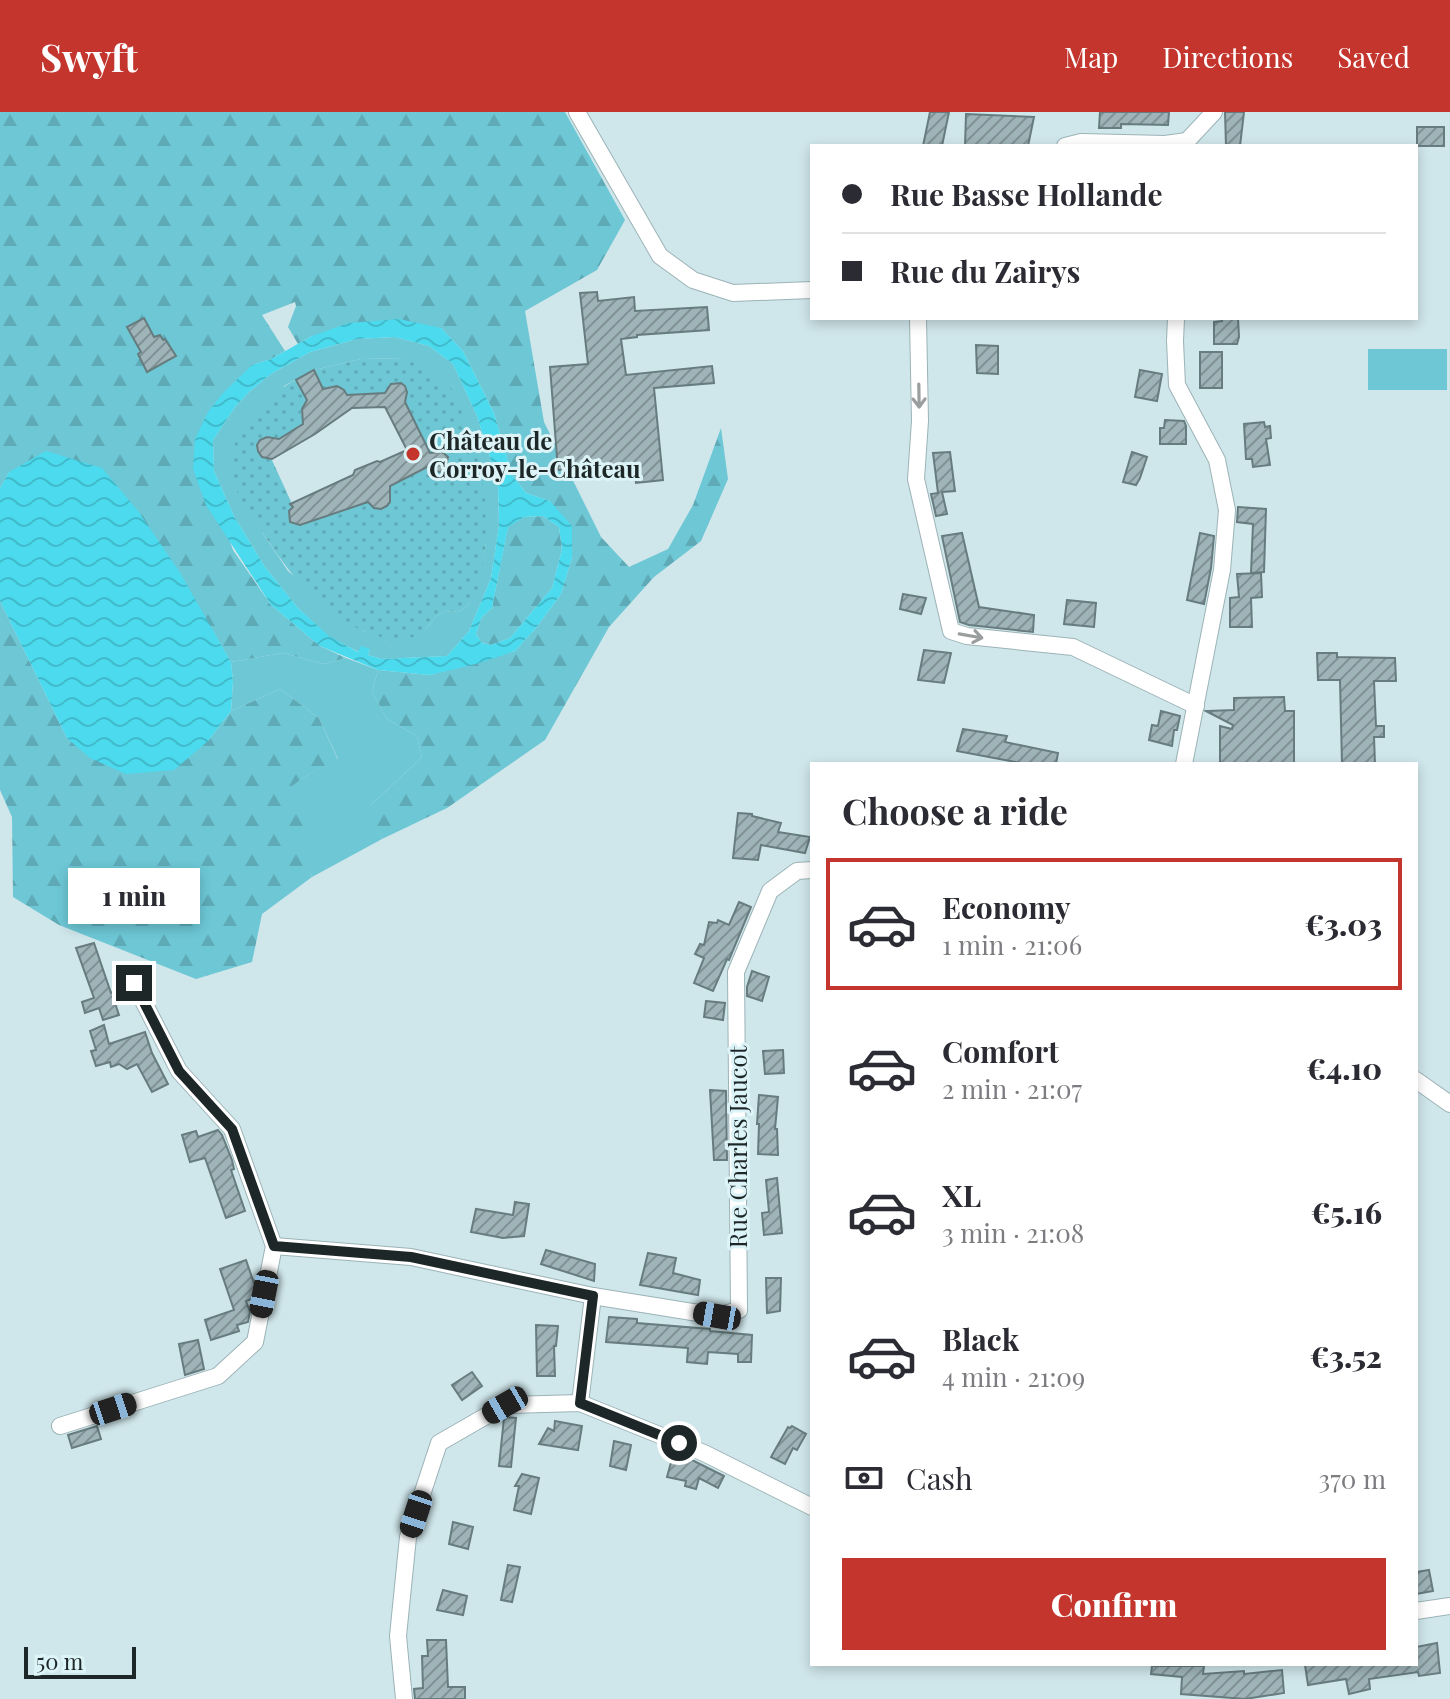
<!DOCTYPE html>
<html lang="en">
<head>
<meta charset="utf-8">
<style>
  :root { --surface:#fff; --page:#f7f7f7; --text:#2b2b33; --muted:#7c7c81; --line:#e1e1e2; --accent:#c3352d }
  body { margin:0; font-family:"Playfair Display",serif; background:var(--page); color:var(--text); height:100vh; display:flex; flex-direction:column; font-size:30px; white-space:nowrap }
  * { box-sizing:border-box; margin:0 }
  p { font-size:26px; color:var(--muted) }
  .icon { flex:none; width:44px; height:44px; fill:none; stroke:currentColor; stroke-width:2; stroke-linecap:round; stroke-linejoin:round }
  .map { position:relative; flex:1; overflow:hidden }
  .details { position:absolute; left:810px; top:650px; width:608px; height:904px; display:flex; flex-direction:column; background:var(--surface); border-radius:0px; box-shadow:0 4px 12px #0003 }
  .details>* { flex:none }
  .banner { position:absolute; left:810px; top:32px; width:608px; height:176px; border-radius:0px; box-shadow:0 4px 12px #0003; display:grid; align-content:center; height:176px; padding:0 32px; background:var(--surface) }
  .scale { position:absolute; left:24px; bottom:20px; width:112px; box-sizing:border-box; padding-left:8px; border:4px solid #1e2728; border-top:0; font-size:22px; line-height:28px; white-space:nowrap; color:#1e2728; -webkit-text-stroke:6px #dcf4f7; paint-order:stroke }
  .end { position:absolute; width:36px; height:36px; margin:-18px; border:10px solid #1e2728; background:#fff; box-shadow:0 0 0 4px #fff }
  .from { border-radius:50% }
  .bubble { position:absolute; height:56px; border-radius:0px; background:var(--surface); box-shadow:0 4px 12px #0003; font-size:26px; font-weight:800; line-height:56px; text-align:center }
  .car { position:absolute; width:24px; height:48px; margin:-24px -12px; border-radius:10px; box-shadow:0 0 6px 2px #0007; background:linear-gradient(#222 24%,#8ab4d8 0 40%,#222 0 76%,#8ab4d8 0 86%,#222 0) }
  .banner b { display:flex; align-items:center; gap:28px; height:76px; font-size:30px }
  .banner b+b { border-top:2px solid var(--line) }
  .banner i { width:20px; height:20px; background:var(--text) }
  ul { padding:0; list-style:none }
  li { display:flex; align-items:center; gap:24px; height:132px; margin:0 16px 12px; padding:0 16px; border:4px solid transparent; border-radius:0px }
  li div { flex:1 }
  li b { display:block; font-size:30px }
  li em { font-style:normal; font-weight:800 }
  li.selected { border-color:var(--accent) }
  li>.icon { width:72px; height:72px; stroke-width:1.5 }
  h2 { padding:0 32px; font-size:36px; line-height:96px }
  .pay { display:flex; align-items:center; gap:20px; height:88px; padding:0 32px; font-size:30px }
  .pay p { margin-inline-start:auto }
  .button { display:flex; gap:16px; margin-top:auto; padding:16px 32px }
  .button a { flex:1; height:92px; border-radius:0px; background:var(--accent); color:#fff; font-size:32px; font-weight:800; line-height:92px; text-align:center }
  header { display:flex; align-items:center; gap:48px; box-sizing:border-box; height:112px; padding:0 40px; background:var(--accent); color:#fff }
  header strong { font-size:38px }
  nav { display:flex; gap:44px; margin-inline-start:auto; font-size:28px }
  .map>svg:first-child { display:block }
</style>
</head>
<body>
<header>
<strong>Swyft</strong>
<nav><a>Map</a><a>Directions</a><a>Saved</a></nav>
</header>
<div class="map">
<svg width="1450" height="1587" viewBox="0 0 1450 1587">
  <defs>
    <pattern id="forest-firs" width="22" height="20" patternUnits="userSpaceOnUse" patternTransform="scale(2)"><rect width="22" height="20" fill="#6dc7d5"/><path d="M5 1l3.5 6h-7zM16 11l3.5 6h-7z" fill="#5eabb7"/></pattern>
    <pattern id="garden-dots" width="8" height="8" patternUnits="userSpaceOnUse" patternTransform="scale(2)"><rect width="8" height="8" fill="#6dc7d5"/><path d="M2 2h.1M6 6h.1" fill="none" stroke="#5eabb7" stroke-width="1.8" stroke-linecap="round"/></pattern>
    <pattern id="water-waves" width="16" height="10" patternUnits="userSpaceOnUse" patternTransform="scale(2)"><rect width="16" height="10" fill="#4bdaee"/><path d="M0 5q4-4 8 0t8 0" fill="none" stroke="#41bbcc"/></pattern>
    <pattern id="building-hatch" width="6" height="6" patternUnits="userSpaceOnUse" patternTransform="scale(2)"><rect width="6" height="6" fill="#9eb4b8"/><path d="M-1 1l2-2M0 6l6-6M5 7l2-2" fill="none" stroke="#809296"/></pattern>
  </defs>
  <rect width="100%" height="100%" fill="#cfe6ea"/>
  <g fill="#6dc7d5" fill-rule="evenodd">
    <path d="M395,225L429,234L453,252L477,304L498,371L499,413L491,466L469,519L447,544L382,547L368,543L370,537L359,540L329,525L298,496L265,455L234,404L214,359L213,328L235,295L250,279L271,262L310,240L357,227ZM404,246L486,431L478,476L468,493L459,500L445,499L436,504L426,517L388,531L380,523L363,519L288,459L253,407L236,378L284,274L314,258L331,254L361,247Z"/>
    <rect x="1368" y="237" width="79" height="41"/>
    <polygon points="283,541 324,552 346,546 378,558 372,580 387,607 417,624 422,645 371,693 382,727 312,765 302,736 280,682 306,664 338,647 319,606 280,577 231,599 233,569 231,550"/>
  </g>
  <g fill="url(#forest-firs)">
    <polygon points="0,0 565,0 625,108 597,158 525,199 544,310 601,425 629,455 668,437 693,393 721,316 728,367 701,429 654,465 609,515 545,628 447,696 382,727 370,694 422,645 417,624 387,607 372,580 378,558 430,563 515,539 536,516 561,482 572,446 550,389 526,381 512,363 494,301 463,239 441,216 312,224 298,232 288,215 296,194 295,190 262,203 285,239 271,247 252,253 195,327 233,438 271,493 320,534 346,546 324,552 283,541 231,550 214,521 9,360 0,376"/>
    <polygon points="543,404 559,415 562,437 552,476 510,526 491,533 482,531 476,522 482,505 492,496 508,414 524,405"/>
    <polygon points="0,489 67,626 208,629 231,599 280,577 319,606 338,648 306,664 281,682 316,705 303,736 312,765 262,802 252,850 196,867 59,813 13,785 12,705 0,678"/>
  </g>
  <path fill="url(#garden-dots)" d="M404,246L424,256L452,277L474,328L485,383L486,431L479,476L468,493L459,500L445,499L436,504L426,517L408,528L388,531C377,520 374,524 361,518C345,511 330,497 316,486C297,470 282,450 268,429C258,414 241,394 236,377C233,369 230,355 231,346C236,314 268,281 296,268L309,289C300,295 299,303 306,310L276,329L267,325C256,330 256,336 262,345L271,346L293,394L289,399L290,409L300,413L368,390C376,398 384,400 390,390L388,375L430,354L435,359L440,360L446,355L448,345L438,340L430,343L403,288L407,280L405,274L401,271L391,272L388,281L346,284L344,278L337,274L329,275L325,280L314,258L361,247Z"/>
  <g fill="url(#water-waves)" fill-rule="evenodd">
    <path d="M399,207L441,216L463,239L494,301L512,363L526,381L550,389L572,414V446L561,482L536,516L515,539L476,552L430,563L378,558L320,534L271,493L206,393L193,357L195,327L208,300L223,281L252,253L271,247L312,224L349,211ZM395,225L429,234L453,252L477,304L498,371L499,413L491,466L469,519L447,544L382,547L368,543L370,537L361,534L358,540L329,524L298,496L265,455L234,404L214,359L213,328L235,295L250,279L271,262L310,240L357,227ZM543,404L559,415L562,437L552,476L510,526L491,533L482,531L476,522L482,505L492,496L508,415L524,405Z"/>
    <polygon points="46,339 102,356 138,399 179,459 231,550 233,569 231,599 208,629 174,658 126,662 90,646 67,626 0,489 0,376 9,360"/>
  </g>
  <g fill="url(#building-hatch)" stroke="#667c7f" stroke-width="2">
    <polygon points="930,0 949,0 942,34 923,34"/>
    <polygon points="1100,0 1169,0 1168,13 1121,12 1121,16 1099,16"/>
    <polygon points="1225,0 1244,0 1240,34 1226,34"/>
    <polygon points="966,2 1034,5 1028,34 965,34"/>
    <rect x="1417" y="15" width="27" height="19"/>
    <polygon points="597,180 598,189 634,185 635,199 707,195 709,218 637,223 637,225 621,227 626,263 712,254 714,271 654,276 663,368 636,371 634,355 558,358 550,255 588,252 580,181"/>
    <polygon points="144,206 154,225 160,223 163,228 165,227 176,244 147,260 138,242 141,240 127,215"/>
    <polygon points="1222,206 1238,206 1239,225 1237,232 1214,232 1214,210 1222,209"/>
    <polygon points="976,233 998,234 998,262 977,261"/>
    <rect x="1200" y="240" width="22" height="36"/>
    <polygon points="314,258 323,277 337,274 344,278 347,283 385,281 391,272 401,271 405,274 407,280 405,290 430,341 442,340 448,345 446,355 440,360 435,359 429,354 390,374 390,390 387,394 381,397 374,396 368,390 300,413 290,410 289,399 293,395 290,392 353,363 355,358 377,349 380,350 407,338 385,295 352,296 315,322 272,347 262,345 258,339 257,333 260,328 267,325 279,327 303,312 302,297 307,288 296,268"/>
    <polygon points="1140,258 1162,262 1157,289 1135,285"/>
    <polygon points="1165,308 1184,309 1186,314 1186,332 1160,332 1160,316 1164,316"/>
    <polygon points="1264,310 1265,315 1270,314 1271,326 1266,327 1270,353 1253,355 1252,347 1246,347 1244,312"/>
    <polygon points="950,340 955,379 942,380 947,402 936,404 931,382 938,381 933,341"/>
    <polygon points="1132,340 1147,345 1140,366 1136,373 1123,370"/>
    <polygon points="1238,395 1266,397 1264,460 1251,461 1253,412 1237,410"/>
    <polygon points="962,421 979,495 1034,503 1033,520 969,513 960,510 942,424"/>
    <polygon points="1200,421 1214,424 1211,456 1204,492 1187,488"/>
    <polygon points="1261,461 1262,485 1251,486 1252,515 1230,515 1230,486 1239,485 1237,462"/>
    <polygon points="903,482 926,486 921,502 900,497"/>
    <polygon points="1067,488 1096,491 1094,515 1064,512"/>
    <polygon points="924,538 951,541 944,571 918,568"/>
    <polygon points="1317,541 1337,541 1337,545 1395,546 1396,569 1374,569 1376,614 1384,614 1384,625 1374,625 1375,652 1342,652 1340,568 1318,568"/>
    <polygon points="1284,585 1285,599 1294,599 1294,652 1220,652 1220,614 1232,617 1233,613 1206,599 1234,598 1234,586"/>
    <polygon points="1161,599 1180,604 1177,618 1174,618 1172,634 1149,628 1152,613 1158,614"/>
    <polygon points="963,617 1007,624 1005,630 1058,641 1056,652 1021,652 1021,651 957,639"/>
    <polygon points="738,701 752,702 752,704 781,711 778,720 810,725 805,741 761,733 758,748 733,746"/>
    <polygon points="739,790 751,795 729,848 727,847 713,879 694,871 704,846 695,842 700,832 704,833 709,810 717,811 718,808 729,813"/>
    <polygon points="94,831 111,881 115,879 119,890 115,891 119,903 103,908 99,896 85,901 82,890 94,886 76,836"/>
    <polygon points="752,859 769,865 762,889 747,884 747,875"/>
    <polygon points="706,889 725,891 723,908 704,905"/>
    <polygon points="104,913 109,932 145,920 152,941 168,972 152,980 137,952 127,957 119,952 111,955 110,950 96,954 91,939 96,938 90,919"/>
    <polygon points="783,938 784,961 765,962 763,939"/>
    <polygon points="710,978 726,979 727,1048 714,1048"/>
    <polygon points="759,983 778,985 775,1017 777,1017 778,1043 758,1042 759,1012 757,1012"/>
    <polygon points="218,1018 222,1023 232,1048 234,1057 231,1058 245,1099 226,1106 205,1046 190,1050 182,1023 196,1019 198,1025"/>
    <polygon points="777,1066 782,1121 764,1123 762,1101 769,1100 766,1068"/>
    <polygon points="515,1090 529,1092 524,1124 503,1126 471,1120 476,1097 513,1103"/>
    <polygon points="546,1138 595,1152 594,1169 541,1152"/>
    <polygon points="648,1141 676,1146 673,1161 700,1168 698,1183 640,1173"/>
    <polygon points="246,1148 255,1174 252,1187 246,1189 250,1200 248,1210 237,1213 239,1219 211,1228 205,1208 234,1198 220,1157"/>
    <polygon points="766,1166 781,1166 780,1199 767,1201"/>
    <polygon points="609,1205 637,1207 637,1211 710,1217 710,1219 752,1223 751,1250 738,1250 738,1242 708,1240 707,1252 687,1250 688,1236 606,1230"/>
    <polygon points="536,1213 558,1214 556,1234 554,1234 555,1264 537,1264"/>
    <polygon points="198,1228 204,1257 185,1263 179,1232"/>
    <polygon points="472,1260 482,1274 462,1288 452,1273"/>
    <polygon points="506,1305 516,1306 511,1355 499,1354 504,1306"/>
    <polygon points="555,1309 582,1314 578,1338 539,1332 548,1316 554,1319"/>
    <polygon points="97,1314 101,1327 72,1336 68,1323"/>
    <polygon points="792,1314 806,1322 797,1338 793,1336 785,1352 771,1345 788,1315 790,1316"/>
    <polygon points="614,1329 631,1333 626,1358 610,1354"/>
    <polygon points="673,1343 690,1347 724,1364 718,1376 699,1366 696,1377 685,1374 686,1369 667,1365"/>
    <polygon points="522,1362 539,1366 531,1402 514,1398 519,1374 515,1374"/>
    <polygon points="453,1410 473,1415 468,1437 449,1432"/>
    <polygon points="508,1453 520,1455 512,1490 501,1488"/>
    <polygon points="1429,1458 1433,1479 1416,1482 1416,1460"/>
    <polygon points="443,1478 467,1484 463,1503 437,1498"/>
    <polygon points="427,1528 446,1528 448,1575 465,1575 465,1587 415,1587 414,1577 423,1576 422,1544 428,1544"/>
    <polygon points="1437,1531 1440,1561 1419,1564 1418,1560 1369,1567 1370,1577 1349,1582 1346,1567 1308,1573 1305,1553 1416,1552 1416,1535"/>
    <polygon points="1152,1554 1204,1554 1203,1562 1244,1559 1244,1562 1282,1558 1284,1581 1245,1587 1181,1582 1182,1565 1151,1562"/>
  </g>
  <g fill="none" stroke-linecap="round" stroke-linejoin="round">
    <defs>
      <g id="minor">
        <polyline points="577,0 660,144 693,168 733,181 812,178"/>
        <polyline points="1065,34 1081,30 1165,32 1187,29 1214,0"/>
        <polyline points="918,206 920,309 916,367 951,519 967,524 1073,535 1196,594"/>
        <polyline points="1176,206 1175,229 1177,273 1217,348 1227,398 1222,458 1184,652"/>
        <polyline points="134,871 179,959 232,1017 274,1134 411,1145 593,1184 717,1204 739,1198 736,860 770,779 797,759 812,758"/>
        <polyline points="1416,968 1450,992"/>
        <polyline points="580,1291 593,1184"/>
        <polyline points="60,1314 218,1264 255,1230 274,1134"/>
        <polyline points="1416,1499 1450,1494"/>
        <polyline points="404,1587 398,1524 408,1425 439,1331 505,1293 580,1291 704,1341 812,1395"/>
      </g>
    </defs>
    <use href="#minor" stroke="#9cb3b7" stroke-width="18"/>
    <use href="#minor" stroke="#fff" stroke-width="16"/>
  </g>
  <defs><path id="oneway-shaft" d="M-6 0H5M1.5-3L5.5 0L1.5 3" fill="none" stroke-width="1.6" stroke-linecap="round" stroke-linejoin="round" transform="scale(2)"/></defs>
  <g stroke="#9a9e9e">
    <use href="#oneway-shaft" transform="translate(919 284) rotate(89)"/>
    <use href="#oneway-shaft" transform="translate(971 524) rotate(10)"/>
  </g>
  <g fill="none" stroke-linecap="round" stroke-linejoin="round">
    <polyline stroke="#1e2728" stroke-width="10" points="134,871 179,959 232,1017 274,1134 411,1145 593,1184 580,1291 679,1331"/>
  </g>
  <circle fill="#c3352d" stroke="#dcf4f7" stroke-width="3" cx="413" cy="342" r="8"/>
  <g text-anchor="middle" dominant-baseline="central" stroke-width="6" stroke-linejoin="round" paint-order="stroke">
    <g font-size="24" font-weight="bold" fill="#1e2728" stroke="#dcf4f7" text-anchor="start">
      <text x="429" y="328">Château de<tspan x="429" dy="28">Corroy-le-Château</tspan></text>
    </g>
    <g font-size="24" fill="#1e2728" stroke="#dcf4f7">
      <text transform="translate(737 1035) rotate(-90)">Rue Charles Jaucot</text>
    </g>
  </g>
</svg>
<div class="scale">50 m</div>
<i class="end from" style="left:679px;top:1331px"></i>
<i class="end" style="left:134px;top:871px"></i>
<div class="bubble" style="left:68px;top:756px;width:132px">1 min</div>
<i class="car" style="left:264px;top:1182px;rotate:191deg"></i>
<i class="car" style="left:717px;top:1204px;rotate:280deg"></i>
<i class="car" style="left:505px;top:1293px;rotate:240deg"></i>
<i class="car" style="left:113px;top:1297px;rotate:72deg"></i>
<i class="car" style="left:416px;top:1402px;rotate:198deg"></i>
<div class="banner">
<b><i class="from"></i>Rue Basse Hollande</b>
<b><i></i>Rue du Zairys</b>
</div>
<section class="details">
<h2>Choose a ride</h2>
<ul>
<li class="selected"><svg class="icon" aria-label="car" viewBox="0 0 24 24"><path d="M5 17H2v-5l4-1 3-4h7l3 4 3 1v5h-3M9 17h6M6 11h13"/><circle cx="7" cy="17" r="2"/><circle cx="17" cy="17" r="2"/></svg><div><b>Economy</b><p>1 min · 21:06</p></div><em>€3.03</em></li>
<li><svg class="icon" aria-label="car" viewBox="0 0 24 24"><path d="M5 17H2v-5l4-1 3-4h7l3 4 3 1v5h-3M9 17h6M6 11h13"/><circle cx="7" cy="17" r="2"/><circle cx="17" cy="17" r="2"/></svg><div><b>Comfort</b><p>2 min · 21:07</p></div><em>€4.10</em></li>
<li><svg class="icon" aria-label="car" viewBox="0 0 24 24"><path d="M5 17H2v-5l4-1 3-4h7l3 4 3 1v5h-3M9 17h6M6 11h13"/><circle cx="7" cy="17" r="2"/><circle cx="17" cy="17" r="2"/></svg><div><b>XL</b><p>3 min · 21:08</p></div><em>€5.16</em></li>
<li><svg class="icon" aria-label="car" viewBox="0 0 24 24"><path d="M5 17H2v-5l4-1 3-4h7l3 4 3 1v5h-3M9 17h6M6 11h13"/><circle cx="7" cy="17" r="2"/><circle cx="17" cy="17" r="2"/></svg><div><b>Black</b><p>4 min · 21:09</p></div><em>€3.52</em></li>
</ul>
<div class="pay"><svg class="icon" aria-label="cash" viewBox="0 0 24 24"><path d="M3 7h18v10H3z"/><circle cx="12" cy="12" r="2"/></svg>Cash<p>370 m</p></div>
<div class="button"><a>Confirm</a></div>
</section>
</div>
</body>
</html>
